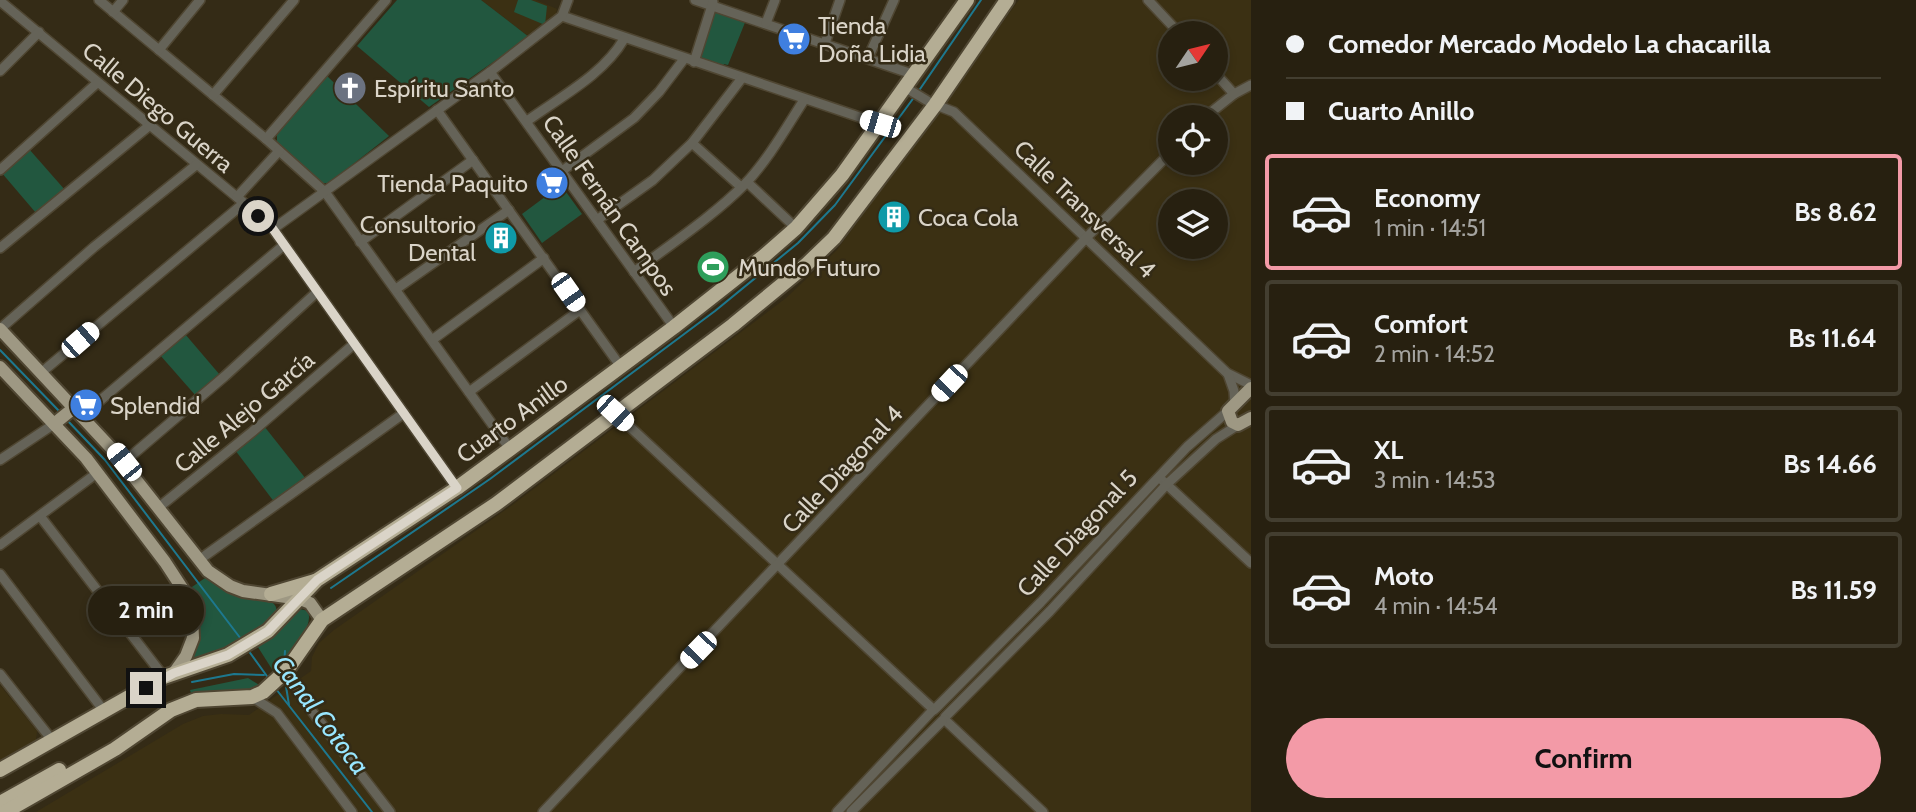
<!DOCTYPE html>
<html lang="en">
<head>
<meta charset="utf-8">
<style>
  :root { --surface:#272010; --page:#332d1e; --text:#f1f3f6; --muted:#a4a39f; --line:#433e30; --accent:#f39aa7 }
  body { margin:0; font-family:Cabin,sans-serif; background:var(--page); color:var(--text); height:100vh; display:flex; flex-direction:column; font-size:26px; white-space:nowrap }
  * { box-sizing:border-box; margin:0 }
  p { font-size:23px; color:var(--muted) }
  .icon { flex:none; width:38px; height:38px; fill:none; stroke:currentColor; stroke-width:2; stroke-linecap:round; stroke-linejoin:round }
  .map { position:relative; flex:1; overflow:hidden }
  .sheet { display:flex; flex-direction:column; background:var(--surface); width:665px }
  .sheet>* { flex:none }
  .guide { display:grid; align-content:center; height:154px; padding:0 35px; background:var(--surface) }
  .needle { width:46px; rotate:55deg }
  .controls { position:absolute; left:1158px; top:21px; display:grid; gap:14px }
  .controls a { display:grid; place-items:center; width:70px; height:70px; border-radius:50%; background:var(--surface); box-shadow:0 4px 10px #0003,0 0 0 2px var(--line); font-size:35px }
  .end { position:absolute; width:32px; height:32px; margin:-16px; border:9px solid #dad4c8; background:#111; box-shadow:0 0 0 4px #111 }
  .from { border-radius:50% }
  .bubble { position:absolute; height:49px; border-radius:24px; background:var(--surface); box-shadow:0 4px 10px #0003,0 0 0 2px var(--line); font-size:23px; font-weight:700; line-height:49px; text-align:center }
  .car { position:absolute; width:21px; height:42px; margin:-21px -10px; border-radius:9px; box-shadow:0 0 5px 2px #0007; background:linear-gradient(#fff 24%,#345 0 40%,#fff 0 76%,#345 0 86%,#fff 0) }
  .guide b { display:flex; align-items:center; gap:24px; height:66px; font-size:26px }
  .guide b+b { border-top:2px solid var(--line) }
  .guide i { width:18px; height:18px; background:var(--text) }
  ul { padding:0; list-style:none }
  li { display:flex; align-items:center; gap:21px; height:116px; margin:0 14px 10px; padding:0 21px; border:4px solid var(--line); border-radius:7px }
  li div { flex:1 }
  li b { display:block; font-size:26px }
  li em { font-style:normal; font-weight:700 }
  li.active { border-color:var(--accent) }
  li>.icon { width:63px; height:63px; stroke-width:1.5 }
  .primary-button { display:flex; gap:14px; margin-top:auto; padding:14px 35px }
  .primary-button a { flex:1; height:80px; border-radius:42px; background:var(--accent); color:#111; font-size:28px; font-weight:700; line-height:80px; text-align:center }
  main { display:flex; flex:1; min-height:0 }
  .map>svg:first-child { display:block }
</style>
</head>
<body>
<main>
<div class="map">
<svg width="1251" height="812" viewBox="0 0 1251 812">
  <rect width="100%" height="100%" fill="#342b16"/>
  <g fill="#3b3013" fill-rule="evenodd">
    <polygon points="481,0 536,0 557,9 555,17 529,37"/>
    <path d="M1019,0H1251V812H36L183,724L203,716L221,714L249,715L311,671L312,657L319,643L334,630L511,506L786,298L837,250ZM1171,33H1216V79H1171ZM1171,117H1216V163H1171ZM1171,201H1216V247H1171Z"/>
    <polygon points="0,685 37,731 36,740 0,761"/>
  </g>
  <g fill="#22573f">
    <polygon points="397,0 481,0 529,37 429,107 357,46"/>
    <polygon points="518,0 531,0 547,6 545,25 514,12"/>
    <polygon points="716,11 746,20 728,65 724,64 723,68 700,59 699,56"/>
    <polygon points="327,76 389,136 329,183 322,183 277,142 277,134"/>
    <polygon points="29,149 65,190 36,213 1,172"/>
    <polygon points="561,185 582,214 542,243 522,214"/>
    <polygon points="185,334 220,375 196,396 160,355"/>
    <polygon points="264,426 306,479 275,503 235,450"/>
    <path d="M208,576C215,582 222,589 230,593C241,598 265,596 273,603C296,625 200,659 187,664C205,640 200,615 189,589Z"/>
    <path d="M300,609L308,611C315,627 286,661 275,674L256,644Z"/>
    <path d="M248,678L261,686C244,695 211,692 191,693L190,690Z"/>
  </g>
  <g fill="none" stroke-linecap="round" stroke-linejoin="round">
    <g stroke="#1d788f" stroke-width="2">
      <polyline points="918,92 981,0"/>
      <polyline points="0,350 60,412"/>
      <polyline points="66,419 105,460 241,639"/>
      <polyline points="331,588 490,479 715,311 798,243 835,205 915,96"/>
      <polyline points="248,650 269,679"/>
      <polyline points="284,664 285,651"/>
      <polyline points="285,680 289,705"/>
      <polyline points="192,682 234,674 264,675"/>
      <polyline points="276,689 372,812"/>
    </g>
    <defs>
      <g id="minor">
        <polyline points="99,0 266,139 325,192 510,449"/>
        <polyline points="695,0 915,75"/>
        <polyline points="1148,0 1179,33"/>
        <polyline points="0,1 244,203 273,229 457,488"/>
        <polyline points="113,12 123,0"/>
        <polyline points="562,16 880,124"/>
        <polyline points="766,23 775,0"/>
        <polyline points="825,43 840,0"/>
        <polyline points="159,50 200,0"/>
        <polyline points="868,58 894,0"/>
        <polyline points="694,62 713,2"/>
        <polyline points="0,71 39,32"/>
        <polyline points="490,72 674,327"/>
        <polyline points="1216,74 1234,94"/>
        <polyline points="906,88 931,103 954,112 1227,373 1251,385"/>
        <polyline points="213,95 294,0"/>
        <polyline points="437,110 621,367"/>
        <polyline points="1205,117 1234,94 1251,85"/>
        <path d="M527,121C560,97 603,75 624,39"/>
        <polyline points="266,139 386,0"/>
        <polyline points="692,143 741,187"/>
        <polyline points="0,170 97,83"/>
        <polyline points="562,171 634,118 659,92 684,59"/>
        <polyline points="747,182 796,228"/>
        <polyline points="237,197 279,151"/>
        <polyline points="597,220 653,180 692,143 742,78"/>
        <polyline points="273,229 490,72 562,16 568,0"/>
        <polyline points="360,242 473,160"/>
        <polyline points="0,248 150,125"/>
        <path d="M634,272C671,244 712,217 745,184C768,160 786,128 804,100"/>
        <polyline points="396,289 509,210"/>
        <polyline points="0,329 94,247 196,165"/>
        <polyline points="432,340 544,258"/>
        <polyline points="42,372 244,203"/>
        <polyline points="1228,374 1234,391 1235,405"/>
        <polyline points="469,392 580,310"/>
        <polyline points="615,413 934,710"/>
        <polyline points="83,415 284,245"/>
        <polyline points="0,460 54,424"/>
        <polyline points="124,462 225,376 317,292"/>
        <polyline points="1163,481 1251,563"/>
        <polyline points="158,508 252,432 354,344"/>
        <polyline points="40,516 164,677"/>
        <polyline points="0,545 97,473"/>
        <polyline points="199,560 404,413"/>
        <polyline points="0,574 104,711"/>
        <polyline points="287,670 308,706 390,812"/>
        <polyline points="0,674 52,740"/>
        <polyline points="252,697 277,713 352,812"/>
        <polyline points="936,708 1041,602 1187,447 1228,411"/>
        <polyline points="945,717 1050,611 1167,484 1216,439 1238,425"/>
        <polyline points="944,719 1043,812"/>
        <polyline points="543,812 1087,237 1171,152"/>
        <polyline points="837,812 932,711"/>
        <polyline points="851,812 942,721"/>
      </g>
      <g id="major">
        <polyline points="0,329 111,448 208,571 230,586 243,591 300,599 310,603 322,620"/>
        <polyline points="0,367 86,458 165,562 182,588 192,615 193,638 186,656 174,673"/>
        <polyline points="1251,388 1228,411 1232,422 1238,425 1251,418"/>
        <polyline points="54,424 75,407"/>
      </g>
      <g id="highway">
        <polyline points="271,594 315,581"/>
        <polyline points="0,770 164,677 228,655 268,631 317,580 457,488 510,449 674,327 764,256 796,228 842,175 967,0"/>
        <polyline points="0,803 59,770"/>
        <polyline points="5,812 115,749 171,710 196,700 252,697 263,692 287,670 322,620 496,504 733,325 806,265 834,238 935,105 1007,0"/>
      </g>
    </defs>
    <use href="#minor" stroke="#4f4632" stroke-width="12"/>
    <use href="#major" stroke="#4f4632" stroke-width="16"/>
    <use href="#highway" stroke="#4f4632" stroke-width="18"/>
    <use href="#minor" stroke="#656358" stroke-width="9"/>
    <use href="#major" stroke="#9e9883" stroke-width="12"/>
    <use href="#highway" stroke="#b4ad94" stroke-width="14"/>
  </g>
  <g fill="none" stroke-linecap="round" stroke-linejoin="round">
    <polyline stroke="#dad4c8" stroke-width="9" points="146,688 174,673 228,655 268,631 317,580 457,488 273,229 258,216"/>
  </g>
  <defs>
    <symbol id="supermarket-disc" viewBox="-11 -11 22 22"><circle r="9.5" fill="#3f7fe0" stroke="#342b16"/><path d="M-6-5.5h2.5l.6 2H6L4.5 2H-2.5L-4.4-4H-6ZM-1.5 3.2a1.3 1.3 0 1 0 .1 0ZM3 3.2a1.3 1.3 0 1 0 .1 0Z" fill="#fff"/></symbol>
    <symbol id="church-disc" viewBox="-11 -11 22 22"><circle r="9.5" fill="#6b7280" stroke="#342b16"/><path d="M-1.2-6h2.4v3.5h3.3v2.4h-3.3V6h-2.4V-.1h-3.3v-2.4h3.3Z" fill="#fff"/></symbol>
    <symbol id="building-disc" viewBox="-11 -11 22 22"><circle r="9.5" fill="#0f9aa8" stroke="#342b16"/><path d="M-4-6H4V6H1V3H-1V6H-4ZM-2.5-4.3h1.7v1.8h-1.7ZM.8-4.3h1.7v1.8H.8ZM-2.5-1h1.7V.8h-1.7ZM.8-1h1.7V.8H.8Z" fill="#fff"/></symbol>
    <symbol id="stadium-disc" viewBox="-11 -11 22 22"><circle r="9.5" fill="#2e9e5b" stroke="#342b16"/><path d="M0-5a6.5 5 0 1 0 0 10a6.5 5 0 1 0 0-10ZM-3.5-1.8h7v3.6h-7Z" fill="#fff"/></symbol>
  </defs>
  <g fill-rule="evenodd">
    <use href="#supermarket-disc" x="775" y="20" width="38" height="38"/>
    <use href="#church-disc" x="331" y="69" width="38" height="38"/>
    <use href="#supermarket-disc" x="533" y="164" width="38" height="38"/>
    <use href="#building-disc" x="875" y="198" width="38" height="38"/>
    <use href="#building-disc" x="482" y="219" width="38" height="38"/>
    <use href="#stadium-disc" x="694" y="248" width="38" height="38"/>
    <use href="#supermarket-disc" x="67" y="386" width="38" height="38"/>
  </g>
  <g text-anchor="middle" dominant-baseline="central" stroke-width="5" stroke-linejoin="round" paint-order="stroke">
    <g font-size="24" fill="#dad4c8" stroke="#342b16" text-anchor="start">
      <text x="818" y="25">Tienda<tspan x="818" dy="28">Doña Lidia</tspan></text>
      <text x="374" y="88">Espíritu Santo</text>
      <text x="528" y="183" text-anchor="end">Tienda Paquito</text>
      <text x="918" y="217">Coca Cola</text>
      <text x="476" y="224" text-anchor="end">Consultorio<tspan x="476" dy="28">Dental</tspan></text>
      <text x="738" y="267">Mundo Futuro</text>
      <text x="110" y="405">Splendid</text>
    </g>
    <g font-size="24" fill="#dad4c8" stroke="#342b16">
      <text transform="translate(158 107) rotate(40)">Calle Diego Guerra</text>
      <text transform="translate(610 205) rotate(55)">Calle Fernán Campos</text>
      <text transform="translate(1085 209) rotate(44)">Calle Transversal 4</text>
      <text transform="translate(244 412) rotate(-40)">Calle Alejo García</text>
      <text transform="translate(512 419) rotate(-36)">Cuarto Anillo</text>
      <text transform="translate(842 469) rotate(-47)">Calle Diagonal 4</text>
      <text transform="translate(1077 533) rotate(-47)">Calle Diagonal 5</text>
    </g>
    <g font-size="26" font-style="italic" fill="#98e6ff" stroke="#342b16">
      <text transform="translate(321 715) rotate(53)">Canal Cotoca</text>
    </g>
  </g>
</svg>
<div class="controls">
<a><svg class="needle" viewBox="-14 -14 28 28"><path d="M0-13l5 13h-10z" fill="#e53935"/><path d="M0 13l5-13h-10z" fill="#a4a39f"/></svg></a>
<a><svg class="icon" aria-label="locate" viewBox="0 0 24 24"><circle cx="12" cy="12" r="6"/><path d="M12 2v4M12 18v4M2 12h4M18 12h4"/></svg></a>
<a><svg class="icon" aria-label="layers" viewBox="0 0 24 24"><path d="M12 4l9 5-9 5-9-5zM3 14l9 5 9-5"/></svg></a>
</div>
<i class="end from" style="left:258px;top:216px"></i>
<i class="end" style="left:146px;top:688px"></i>
<div class="bubble" style="left:88px;top:586px;width:116px">2 min</div>
<i class="car" style="left:880px;top:124px;rotate:287deg"></i>
<i class="car" style="left:568px;top:292px;rotate:145deg"></i>
<i class="car" style="left:80px;top:340px;rotate:49deg"></i>
<i class="car" style="left:949px;top:383px;rotate:223deg"></i>
<i class="car" style="left:615px;top:413px;rotate:133deg"></i>
<i class="car" style="left:124px;top:462px;rotate:321deg"></i>
<i class="car" style="left:698px;top:650px;rotate:224deg"></i>
</div>
<section class="sheet">
<div class="guide">
<b><i class="from"></i>Comedor Mercado Modelo La chacarilla</b>
<b><i></i>Cuarto Anillo</b>
</div>
<ul>
<li class="active"><svg class="icon" aria-label="car" viewBox="0 0 24 24"><path d="M5 17H2v-5l4-1 3-4h7l3 4 3 1v5h-3M9 17h6M6 11h13"/><circle cx="7" cy="17" r="2"/><circle cx="17" cy="17" r="2"/></svg><div><b>Economy</b><p>1 min · 14:51</p></div><em>Bs 8.62</em></li>
<li><svg class="icon" aria-label="car" viewBox="0 0 24 24"><path d="M5 17H2v-5l4-1 3-4h7l3 4 3 1v5h-3M9 17h6M6 11h13"/><circle cx="7" cy="17" r="2"/><circle cx="17" cy="17" r="2"/></svg><div><b>Comfort</b><p>2 min · 14:52</p></div><em>Bs 11.64</em></li>
<li><svg class="icon" aria-label="car" viewBox="0 0 24 24"><path d="M5 17H2v-5l4-1 3-4h7l3 4 3 1v5h-3M9 17h6M6 11h13"/><circle cx="7" cy="17" r="2"/><circle cx="17" cy="17" r="2"/></svg><div><b>XL</b><p>3 min · 14:53</p></div><em>Bs 14.66</em></li>
<li><svg class="icon" aria-label="car" viewBox="0 0 24 24"><path d="M5 17H2v-5l4-1 3-4h7l3 4 3 1v5h-3M9 17h6M6 11h13"/><circle cx="7" cy="17" r="2"/><circle cx="17" cy="17" r="2"/></svg><div><b>Moto</b><p>4 min · 14:54</p></div><em>Bs 11.59</em></li>
</ul>
<div class="primary-button"><a>Confirm</a></div>
</section>
</main>
</body>
</html>
